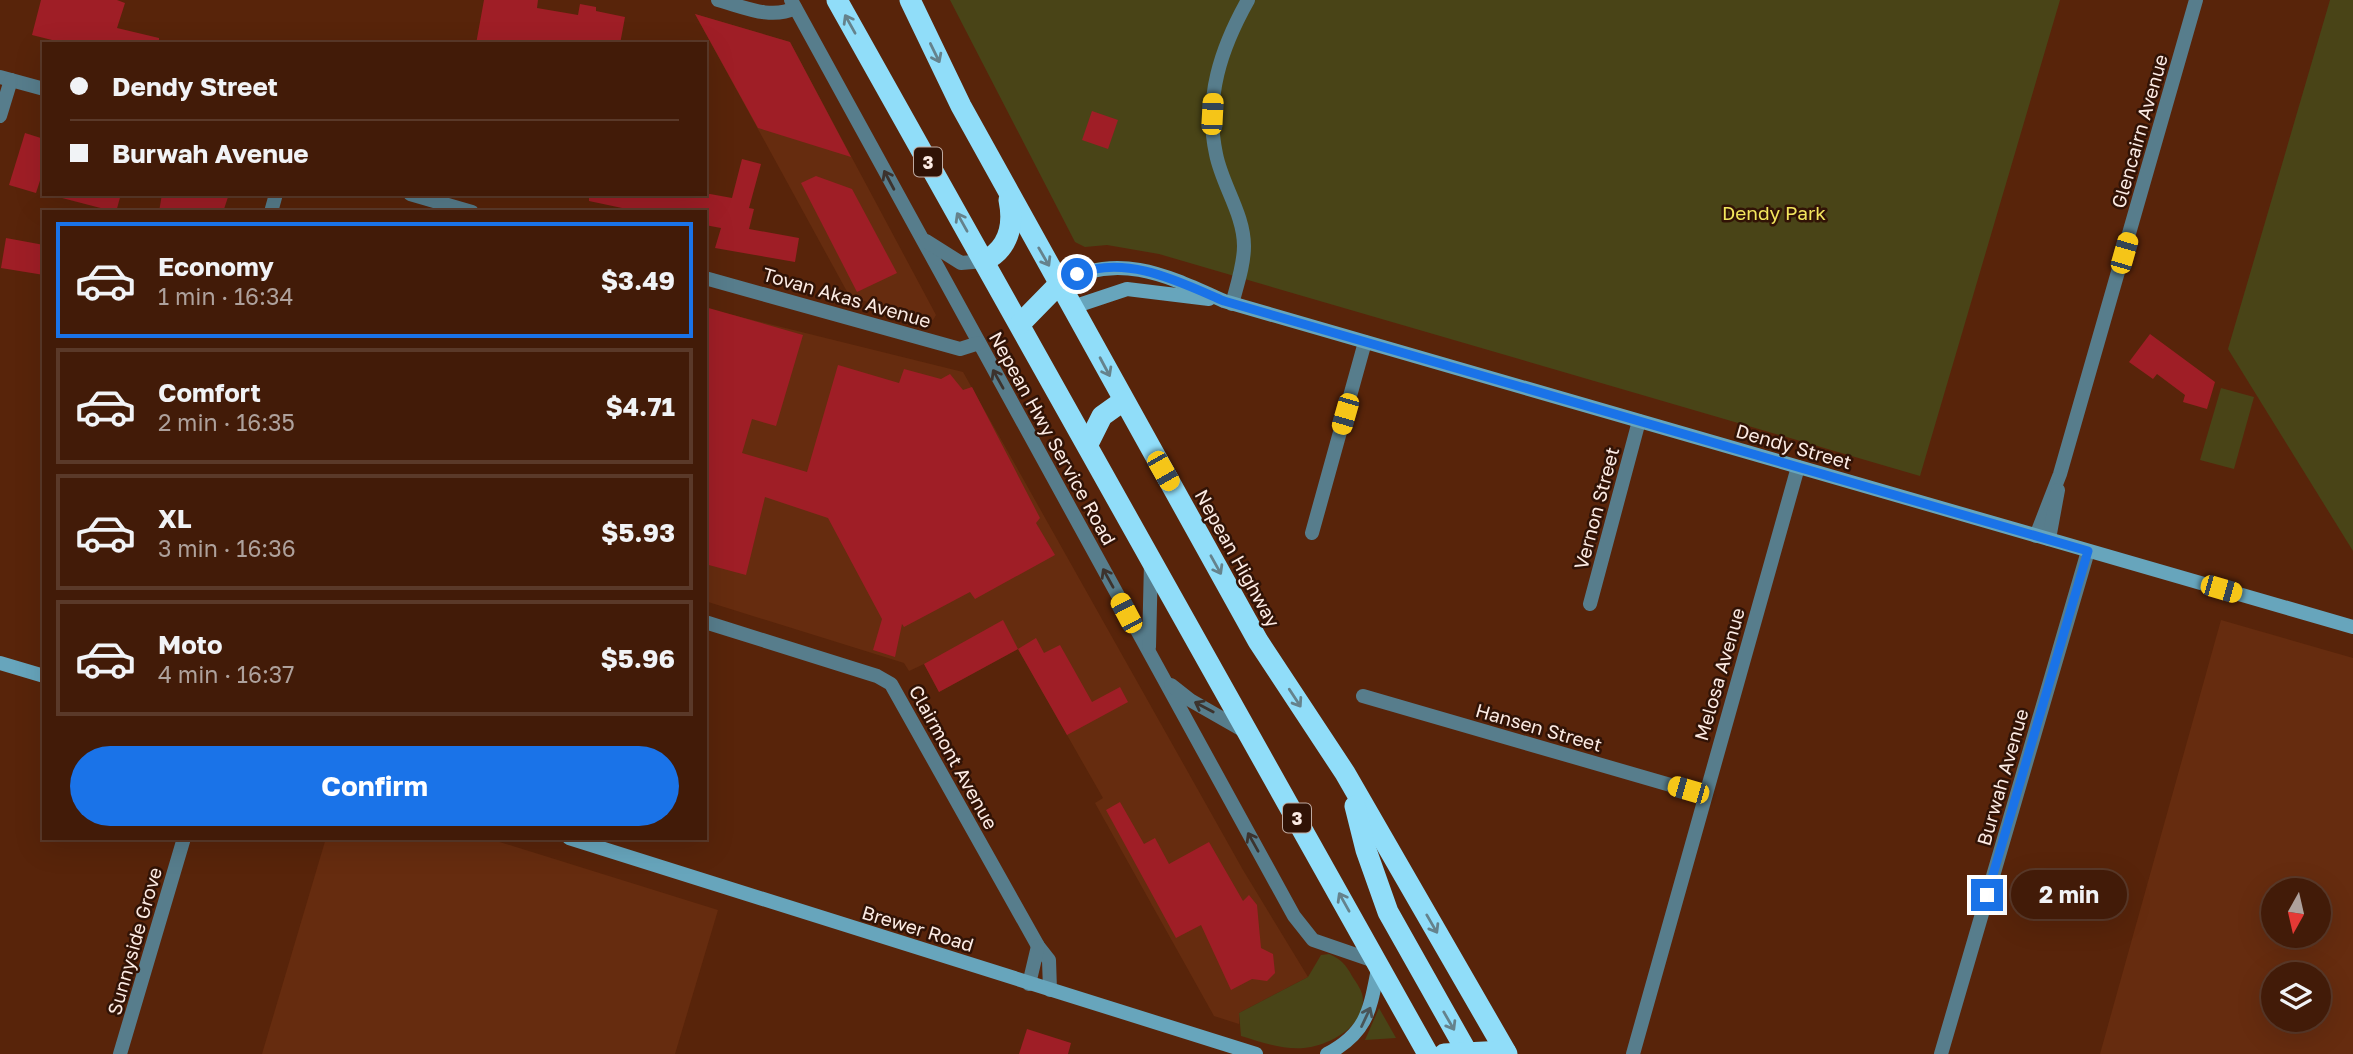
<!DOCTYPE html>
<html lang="en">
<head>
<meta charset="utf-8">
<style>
  :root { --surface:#421b08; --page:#492412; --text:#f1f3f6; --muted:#aea19c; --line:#5a3929; --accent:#1a73e8 }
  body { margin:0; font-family:"Golos Text",sans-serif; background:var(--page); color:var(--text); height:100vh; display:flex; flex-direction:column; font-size:26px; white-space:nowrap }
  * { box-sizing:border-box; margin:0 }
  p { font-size:23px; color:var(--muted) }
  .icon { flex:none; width:38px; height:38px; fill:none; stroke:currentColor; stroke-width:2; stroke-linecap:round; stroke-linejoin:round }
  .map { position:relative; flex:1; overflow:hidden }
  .side { position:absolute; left:42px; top:210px; width:665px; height:630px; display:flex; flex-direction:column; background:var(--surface); border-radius:0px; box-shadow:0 7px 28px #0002,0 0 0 2px var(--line) }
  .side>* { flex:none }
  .banner { position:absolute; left:42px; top:42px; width:665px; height:154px; border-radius:0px; box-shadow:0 7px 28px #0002,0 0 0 2px var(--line); display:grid; align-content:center; height:154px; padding:0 28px; background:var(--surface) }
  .needle { width:46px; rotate:188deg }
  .fabs { position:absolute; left:2261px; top:878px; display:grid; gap:14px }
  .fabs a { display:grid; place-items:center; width:70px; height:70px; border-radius:50%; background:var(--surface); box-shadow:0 7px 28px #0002,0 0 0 2px var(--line); font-size:35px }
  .end { position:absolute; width:32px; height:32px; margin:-16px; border:9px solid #1a73e8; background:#fff; box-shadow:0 0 0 4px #fff }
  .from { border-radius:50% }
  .bubble { position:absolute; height:49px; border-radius:24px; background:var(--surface); box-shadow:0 7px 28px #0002,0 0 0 2px var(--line); font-size:23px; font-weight:700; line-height:49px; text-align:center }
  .car { position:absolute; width:21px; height:42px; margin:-21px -10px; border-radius:9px; box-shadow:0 0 5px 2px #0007; background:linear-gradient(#f5c518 24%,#345 0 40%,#f5c518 0 76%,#345 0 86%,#f5c518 0) }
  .banner b { display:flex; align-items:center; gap:24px; height:66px; font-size:26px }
  .banner b+b { border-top:2px solid var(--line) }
  .banner i { width:18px; height:18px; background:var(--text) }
  ul { padding:12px 0 0; list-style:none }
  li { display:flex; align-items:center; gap:21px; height:116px; margin:0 14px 10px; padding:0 14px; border:4px solid var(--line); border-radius:0px }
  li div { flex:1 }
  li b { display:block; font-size:26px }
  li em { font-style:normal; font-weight:700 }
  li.selected { border-color:var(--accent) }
  li>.icon { width:63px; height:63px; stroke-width:1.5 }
  .cta { display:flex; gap:14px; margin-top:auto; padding:14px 28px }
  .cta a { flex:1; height:80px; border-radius:42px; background:var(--accent); color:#fff; font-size:28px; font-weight:700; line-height:80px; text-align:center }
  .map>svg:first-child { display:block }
</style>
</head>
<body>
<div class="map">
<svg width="2353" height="1054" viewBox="0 0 2353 1054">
  <rect width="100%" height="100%" fill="#58240a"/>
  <g fill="#662c0f" fill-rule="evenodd">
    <polygon points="695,14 790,42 936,315 933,320 850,297"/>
    <polygon points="705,308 963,372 1243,870 1308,977 1239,1013 1239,1024 1214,1016 1095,803 1103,798 1018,649 939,692 924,664 909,671 904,663 705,601"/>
    <path d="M2221,620L2353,658V1054H2100ZM2273,891H2319V936H2273ZM2273,975H2319V1020H2273Z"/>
    <polygon points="326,838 487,838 718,910 675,1054 262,1054"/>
  </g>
  <g fill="#494417">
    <polygon points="950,0 2060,0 1920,476 1159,254 1107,245 1085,247 1075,242"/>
    <polygon points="2330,0 2353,0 2353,551 2228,349"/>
    <polygon points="2221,388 2254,397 2234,469 2200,460"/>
    <path d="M1329,954C1341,959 1346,965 1352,976C1357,984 1363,991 1363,1000C1363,1028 1327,1046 1304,1048C1283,1050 1261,1042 1241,1036L1239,1013L1308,977L1321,955Z"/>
    <polygon points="1379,1008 1396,1038 1365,1040"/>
  </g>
  <g fill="#9f1e26">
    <polygon points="41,0 117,0 125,3 117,28 159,38 159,44 68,44 32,35"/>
    <polygon points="484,0 538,0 537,8 578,15 580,4 596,7 596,11 625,17 620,44 476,44"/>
    <polygon points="695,14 790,42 851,157 758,128"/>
    <polygon points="1092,111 1118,120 1108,149 1082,140"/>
    <polygon points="25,133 44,139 44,168 36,193 9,185"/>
    <polygon points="742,159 761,164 749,208 754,209 749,229 799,238 795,262 715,248 721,228 705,225 705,212 641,212 589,201 589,194 710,194 732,198"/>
    <polygon points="816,176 852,189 897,273 857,292 801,183"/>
    <polygon points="62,194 121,194 116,212 62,198"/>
    <polygon points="162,194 229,194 223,212 159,212"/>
    <polygon points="6,238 44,245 44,275 1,268"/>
    <polygon points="705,307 803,335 776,426 752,419 742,453 807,472 838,365 899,383 904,369 941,379 950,374 963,390 972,387 1040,518 1036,523 1055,555 975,599 970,592 904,627 902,624 895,657 873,650 882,619 828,518 765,497 746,575 705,564"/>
    <polygon points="2150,334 2215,382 2207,409 2183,402 2185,395 2157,374 2153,379 2129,362"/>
    <polygon points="1003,620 1018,649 939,692 924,664"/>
    <polygon points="1036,638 1044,653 1060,645 1092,702 1120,687 1128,702 1067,735 1018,649"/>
    <polygon points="1120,802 1144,844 1155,838 1169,864 1209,842 1243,901 1249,895 1257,905 1261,948 1273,954 1275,973 1267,981 1252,979 1231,990 1201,925 1176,938 1106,810"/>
    <polygon points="1027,1029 1071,1043 1068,1054 1019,1054"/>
  </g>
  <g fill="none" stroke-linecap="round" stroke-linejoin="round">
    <g stroke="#577d8c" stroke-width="14">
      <path d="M718,0C744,7 771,20 795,8"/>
      <polyline points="791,0 1294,916 1313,940 1377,962"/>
      <polyline points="0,77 44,89"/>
      <polyline points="0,116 11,80"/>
      <polyline points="410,194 472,212"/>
      <polyline points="271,212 276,194"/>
      <polyline points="926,241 961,263 984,261"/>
      <polyline points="705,278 960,349 979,343"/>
      <path d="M1232,304C1237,285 1244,265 1244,246C1244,214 1222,185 1216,154C1204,98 1221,48 1248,0"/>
      <polyline points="1312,533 1365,342"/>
      <polyline points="2036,536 2060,474 2196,0"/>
      <polyline points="2049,539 2058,490"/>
      <polyline points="1590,604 1639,421"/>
      <polyline points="705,622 877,676 891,684 1038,946 1049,960 1050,990"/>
      <polyline points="1149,647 1151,562"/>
      <polyline points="1171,685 1190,700 1246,732"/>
      <polyline points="1363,696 1705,795"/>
      <polyline points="1029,984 1038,946"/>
      <polyline points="120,1054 184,838"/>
      <polyline points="1633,1054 1798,467"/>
      <polyline points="1941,1054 2088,551"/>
    </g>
    <g stroke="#67a5bc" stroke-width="14">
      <path d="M1060,283C1119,251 1168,276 1224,301L2353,627"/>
      <polyline points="1073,307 1127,289 1209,299"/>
      <polyline points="0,663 44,676"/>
      <polyline points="569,838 1256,1054"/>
      <path d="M1327,1054C1369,1032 1370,1008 1379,964"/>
    </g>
    <g stroke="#90ddf9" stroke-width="21">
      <polyline points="837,0 1428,1054"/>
      <polyline points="910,0 961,106 1258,641 1345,773 1507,1054"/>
      <path d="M984,261C1009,249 1014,225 1009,200"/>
      <polyline points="1020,324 1060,283"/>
      <polyline points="1088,444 1102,416 1123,401"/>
      <polyline points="1355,806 1366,850 1388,912 1468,1054"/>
      <polyline points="1444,1054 1505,1051"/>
    </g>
  </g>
  <defs><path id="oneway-shaft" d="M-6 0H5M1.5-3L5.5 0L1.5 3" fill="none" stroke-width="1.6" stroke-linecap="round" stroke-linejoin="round" transform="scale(1.75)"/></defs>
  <g stroke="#65828c">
    <use href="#oneway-shaft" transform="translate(850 24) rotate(-119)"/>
    <use href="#oneway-shaft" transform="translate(935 53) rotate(64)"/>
    <use href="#oneway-shaft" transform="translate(962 222) rotate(-119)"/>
    <use href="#oneway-shaft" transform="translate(1044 257) rotate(60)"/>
    <use href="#oneway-shaft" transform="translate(1105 367) rotate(62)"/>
    <use href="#oneway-shaft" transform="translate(1216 565) rotate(61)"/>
    <use href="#oneway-shaft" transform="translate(1295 698) rotate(57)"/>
    <use href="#oneway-shaft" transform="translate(1344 902) rotate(-119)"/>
    <use href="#oneway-shaft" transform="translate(1432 924) rotate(60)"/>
    <use href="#oneway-shaft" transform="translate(1449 1021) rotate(60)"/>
  </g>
  <g stroke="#3c332e">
    <use href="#oneway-shaft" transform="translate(889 180) rotate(-118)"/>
    <use href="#oneway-shaft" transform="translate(998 379) rotate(-119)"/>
    <use href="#oneway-shaft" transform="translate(1108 578) rotate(-119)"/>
    <use href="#oneway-shaft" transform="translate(1204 707) rotate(-152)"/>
    <use href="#oneway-shaft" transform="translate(1253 842) rotate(-119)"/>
  </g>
  <use stroke="#495558" href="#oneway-shaft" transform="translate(1366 1017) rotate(-65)"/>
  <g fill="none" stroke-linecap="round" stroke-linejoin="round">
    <path stroke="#1a73e8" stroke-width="9" d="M1077,274C1127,254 1180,282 1224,301L2088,551L1987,895"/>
  </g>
  <g text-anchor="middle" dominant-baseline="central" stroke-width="5" stroke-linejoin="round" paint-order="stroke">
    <g fill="#311306" stroke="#bfaaa1" stroke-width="2">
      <rect x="914" y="147.5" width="28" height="29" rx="5"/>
      <rect x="1283" y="803.5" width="28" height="29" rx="5"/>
    </g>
    <g font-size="18" font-weight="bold" fill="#fcebe4">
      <text x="928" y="162">3</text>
      <text x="1297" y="818">3</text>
    </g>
    <g font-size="19" fill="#fcebe4" stroke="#311306">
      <text transform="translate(2139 131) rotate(-74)">Glencairn Avenue</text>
      <text transform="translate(847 297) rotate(16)">Tovan Akas Avenue</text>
      <text transform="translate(1053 438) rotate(61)">Nepean Hwy Service Road</text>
      <text transform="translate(1794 446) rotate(16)">Dendy Street</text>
      <text transform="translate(1596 508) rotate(-75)">Vernon Street</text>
      <text transform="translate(1238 558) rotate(61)">Nepean Highway</text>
      <text transform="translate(1719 674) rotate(-74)">Melosa Avenue</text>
      <text transform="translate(1539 727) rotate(16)">Hansen Street</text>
      <text transform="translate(954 757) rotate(61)">Clairmont Avenue</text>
      <text transform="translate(2002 777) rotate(-74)">Burwah Avenue</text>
      <text transform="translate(918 928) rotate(17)">Brewer Road</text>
      <text transform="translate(134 941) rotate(-74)">Sunnyside Grove</text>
    </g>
    <g font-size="19" fill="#f3e65d" stroke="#311306">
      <text x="1774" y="212">Dendy Park</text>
    </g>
  </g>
</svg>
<div class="fabs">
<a><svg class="needle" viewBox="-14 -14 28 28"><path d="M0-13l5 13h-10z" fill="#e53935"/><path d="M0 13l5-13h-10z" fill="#aea19c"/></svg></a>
<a><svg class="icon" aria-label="layers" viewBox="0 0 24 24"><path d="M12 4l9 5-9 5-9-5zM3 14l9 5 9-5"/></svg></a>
</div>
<i class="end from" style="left:1077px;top:274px"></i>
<i class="end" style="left:1987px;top:895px"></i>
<div class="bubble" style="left:2011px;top:870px;width:116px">2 min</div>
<i class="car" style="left:1212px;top:114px;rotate:3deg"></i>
<i class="car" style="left:2124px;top:253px;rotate:16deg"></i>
<i class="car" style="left:1345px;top:414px;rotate:196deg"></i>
<i class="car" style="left:1163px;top:471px;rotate:150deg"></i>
<i class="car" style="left:2221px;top:589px;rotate:106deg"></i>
<i class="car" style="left:1126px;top:613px;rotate:332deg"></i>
<i class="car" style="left:1688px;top:790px;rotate:286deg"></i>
<div class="banner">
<b><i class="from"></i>Dendy Street</b>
<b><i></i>Burwah Avenue</b>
</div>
<section class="side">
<ul>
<li class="selected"><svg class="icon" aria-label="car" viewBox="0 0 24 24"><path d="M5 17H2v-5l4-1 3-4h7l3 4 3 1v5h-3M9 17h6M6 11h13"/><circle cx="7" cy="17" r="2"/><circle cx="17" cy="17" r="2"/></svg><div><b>Economy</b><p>1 min · 16:34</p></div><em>$3.49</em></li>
<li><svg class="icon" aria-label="car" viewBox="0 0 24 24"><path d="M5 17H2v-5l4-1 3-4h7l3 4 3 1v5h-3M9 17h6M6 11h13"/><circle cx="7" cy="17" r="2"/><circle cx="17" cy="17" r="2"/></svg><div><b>Comfort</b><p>2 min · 16:35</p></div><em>$4.71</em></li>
<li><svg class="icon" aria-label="car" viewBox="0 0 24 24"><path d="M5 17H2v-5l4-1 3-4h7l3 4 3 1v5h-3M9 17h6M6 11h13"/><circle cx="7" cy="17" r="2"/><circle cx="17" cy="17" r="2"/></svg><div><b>XL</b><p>3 min · 16:36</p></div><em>$5.93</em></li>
<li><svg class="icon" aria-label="car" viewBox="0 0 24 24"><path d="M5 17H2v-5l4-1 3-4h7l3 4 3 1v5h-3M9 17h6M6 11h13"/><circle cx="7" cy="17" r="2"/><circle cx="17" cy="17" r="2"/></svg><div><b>Moto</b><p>4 min · 16:37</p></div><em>$5.96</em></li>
</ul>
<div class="cta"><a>Confirm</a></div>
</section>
</div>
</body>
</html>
